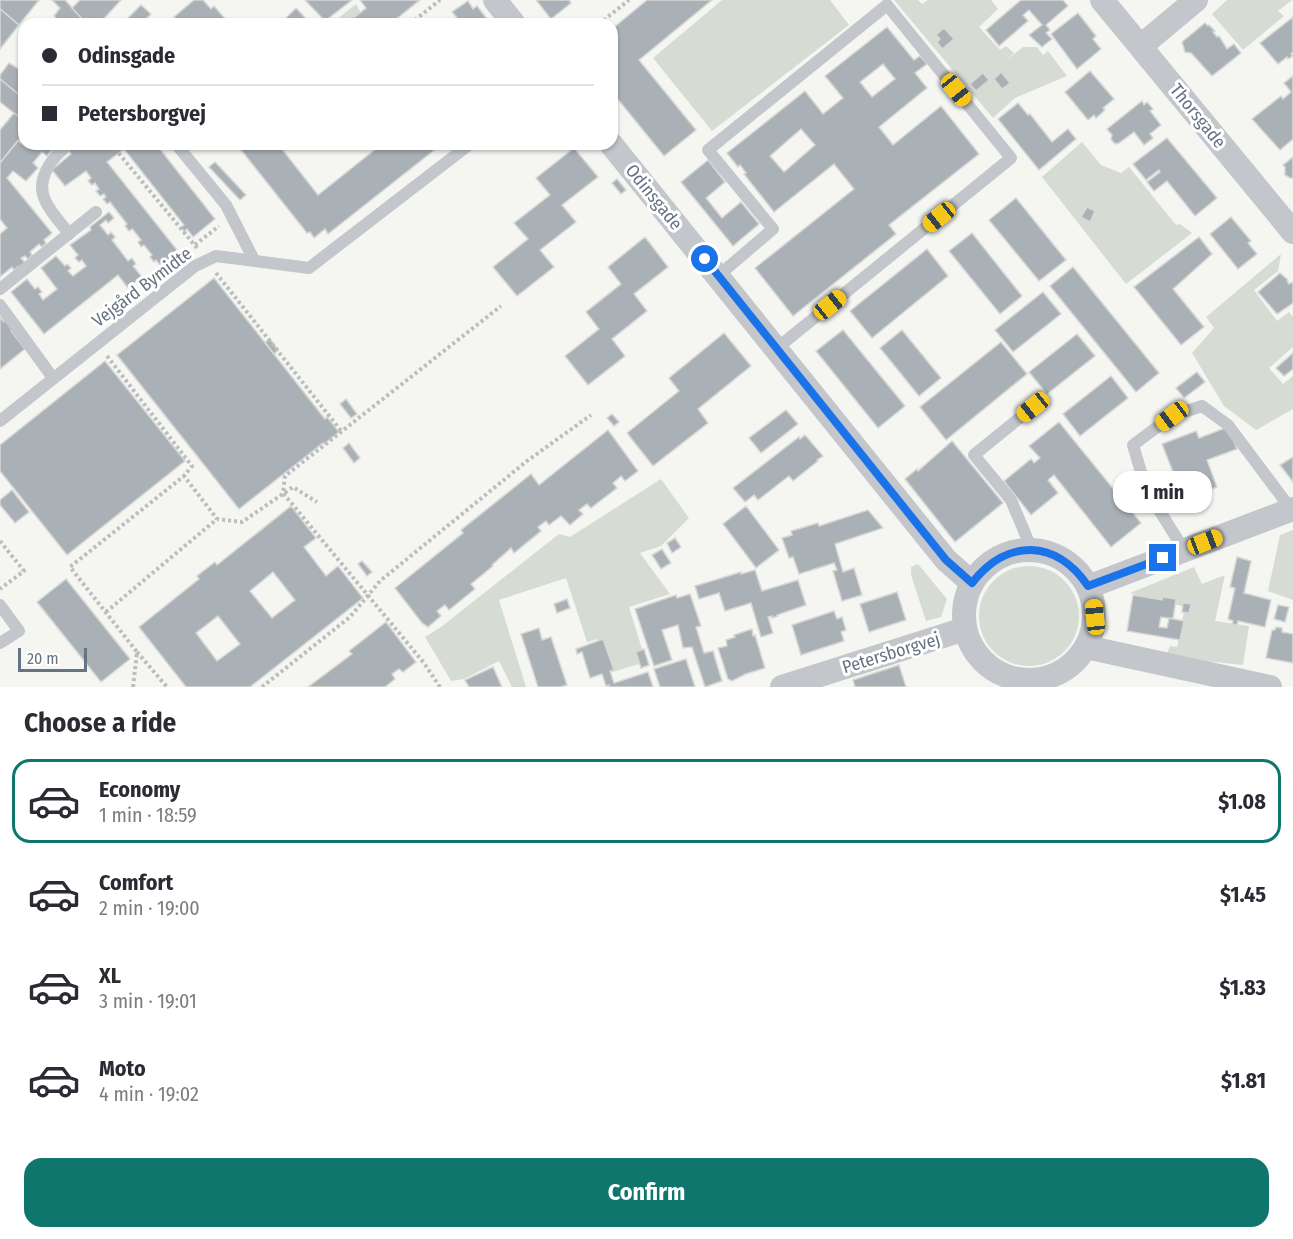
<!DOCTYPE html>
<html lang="en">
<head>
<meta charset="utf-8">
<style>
  :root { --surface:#fff; --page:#f7f7f7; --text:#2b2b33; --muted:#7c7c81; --line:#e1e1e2; --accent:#0f766e }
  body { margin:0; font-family:"Fira Sans Condensed",sans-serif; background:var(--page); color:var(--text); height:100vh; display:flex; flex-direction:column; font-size:22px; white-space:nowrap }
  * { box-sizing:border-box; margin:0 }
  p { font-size:20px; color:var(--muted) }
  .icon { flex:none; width:33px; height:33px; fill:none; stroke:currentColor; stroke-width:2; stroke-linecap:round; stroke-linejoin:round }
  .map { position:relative; height:687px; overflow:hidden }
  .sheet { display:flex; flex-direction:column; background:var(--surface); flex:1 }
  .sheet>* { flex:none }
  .guide { position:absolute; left:18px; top:18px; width:600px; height:132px; border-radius:18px; box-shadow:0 2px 4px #0004; display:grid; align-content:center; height:132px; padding:0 24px; background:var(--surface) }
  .scale { position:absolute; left:18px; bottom:15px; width:69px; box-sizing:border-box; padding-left:6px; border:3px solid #657382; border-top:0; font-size:16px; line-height:21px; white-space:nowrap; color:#657382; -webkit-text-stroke:4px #fff; paint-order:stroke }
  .end { position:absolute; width:27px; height:27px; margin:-14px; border:8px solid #1a73e8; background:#fff; box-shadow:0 0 0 3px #fff }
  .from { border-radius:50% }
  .bubble { position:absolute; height:42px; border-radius:18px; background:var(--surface); box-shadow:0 2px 4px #0004; font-size:20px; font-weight:700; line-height:42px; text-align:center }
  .car { position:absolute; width:18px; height:36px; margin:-18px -9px; border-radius:8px; box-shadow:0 0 4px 2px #0007; background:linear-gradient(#f5c518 24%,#345 0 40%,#f5c518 0 76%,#345 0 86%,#f5c518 0) }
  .guide b { display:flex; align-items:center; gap:21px; height:57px; font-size:22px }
  .guide b+b { border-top:2px solid var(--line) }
  .guide i { width:15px; height:15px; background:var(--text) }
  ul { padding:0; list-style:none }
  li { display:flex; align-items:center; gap:18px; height:84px; margin:0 12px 9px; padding:0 12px; border:3px solid transparent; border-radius:18px }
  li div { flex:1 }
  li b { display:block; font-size:22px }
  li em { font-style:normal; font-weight:700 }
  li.active { border-color:var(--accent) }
  li>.icon { width:54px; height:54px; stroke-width:1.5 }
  h2 { padding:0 24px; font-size:27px; line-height:72px }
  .primary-button { display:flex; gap:12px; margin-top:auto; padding:12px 24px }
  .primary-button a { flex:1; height:69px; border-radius:18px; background:var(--accent); color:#fff; font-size:24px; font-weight:700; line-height:69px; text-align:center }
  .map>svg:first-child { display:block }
</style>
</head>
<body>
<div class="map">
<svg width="1293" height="687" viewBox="0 0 1293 687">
  <rect width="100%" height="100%" fill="#f5f5f2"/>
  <g fill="#d6dcd3">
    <polygon points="722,0 830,0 849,25 712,131 653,58"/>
    <polygon points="894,0 918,0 922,4 928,0 991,0 998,9 979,27 1000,50 1006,46 1014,53 1005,61 1023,47 1037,47 1043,55 1048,51 1067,76 1015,98 993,118"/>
    <polygon points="1227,0 1292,0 1278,11 1284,16 1243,50 1212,14"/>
    <polygon points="356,4 361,13 347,24 331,24"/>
    <polygon points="1082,142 1101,165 1121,173 1129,167 1176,225 1180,224 1192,233 1126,284 1042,177"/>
    <polygon points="1281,254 1278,271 1254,290 1277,321 1289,312 1293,317 1293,347 1269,368 1283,384 1293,376 1293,409 1256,430 1224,406 1192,353 1214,328 1206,317"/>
    <polygon points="661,479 689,518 661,546 640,553 670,594 629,607 646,662 609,673 598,639 587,642 566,578 499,600 526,687 512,687 499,661 464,679 451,681 425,637 441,627 559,534 570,537"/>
    <polygon points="1293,530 1293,600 1268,591 1280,535"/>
    <polygon points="918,564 947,599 941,617 926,621 911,575 911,567"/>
    <circle cx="1029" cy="616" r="50"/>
    <polygon points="1194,567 1202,584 1225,575 1215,621 1249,626 1243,665 1206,661 1167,653 1170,646 1177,647 1185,607 1130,593"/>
  </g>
  <g fill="#aab1b6" stroke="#d7d7d5" stroke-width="1.5" fill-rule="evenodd">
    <polygon points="0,0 39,0 19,25 0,9"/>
    <polygon points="52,0 65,0 86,23 62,24 54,16 60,8"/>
    <polygon points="80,0 121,0 99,24 87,24 72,8"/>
    <polygon points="194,0 203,0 211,9 214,6 227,21 223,24 180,24 174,17"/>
    <polygon points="305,0 352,0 325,21"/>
    <polygon points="360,0 420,0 390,24 346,24 366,8"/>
    <polygon points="536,0 569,0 571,3 551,19"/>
    <polygon points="647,0 712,0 639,60 696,130 664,156 612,92 612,29"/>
    <polygon points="1021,0 1063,0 1068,6 1046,25 1050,30 1046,33 1052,39 1042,47 1029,35 1042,25 1029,10 1023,15 1028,21 999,46 986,30"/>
    <polygon points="468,1 473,9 477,6 491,24 454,24 459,20 452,12"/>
    <polygon points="141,5 151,14 141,24 122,24"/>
    <polygon points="296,8 311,24 286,24 283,21"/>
    <polygon points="0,9 19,25 0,49"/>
    <polygon points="1078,13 1096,36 1093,39 1101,49 1077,69 1051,34"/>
    <polygon points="1293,17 1293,52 1291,54 1293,56 1288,59 1287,57 1278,64 1260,43"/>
    <polygon points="1205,23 1208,26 1209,25 1215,31 1213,32 1217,37 1219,36 1227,49 1234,44 1241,53 1212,76 1191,53 1185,52 1182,42"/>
    <path d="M887,27L914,60L920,56L927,64L915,73L927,88L879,127L893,145L941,106L979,154L889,225L896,234L793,316L755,268L854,189L834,164L774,212L744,174L746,173L740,165L738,167L727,153L805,91L823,114L843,98L825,76ZM883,64L895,79L872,97L860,82ZM801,129L815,145L784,172L770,156Z"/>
    <polygon points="944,28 954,39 942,49 937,42 940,39 936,35"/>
    <polygon points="9,63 24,72 24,99 0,79 0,75"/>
    <polygon points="1090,71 1114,99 1103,108 1105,110 1096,118 1094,115 1088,120 1065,92"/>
    <polygon points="1001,72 1010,83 1002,89 994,79"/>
    <polygon points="983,73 989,80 976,91 970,84"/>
    <polygon points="1293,76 1293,139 1280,150 1252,119 1281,96 1283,99 1291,92 1284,83"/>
    <polygon points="0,79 24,99 24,121 0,102"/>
    <polygon points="1142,101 1144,105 1147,102 1153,109 1150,111 1161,125 1150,134 1153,138 1144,145 1134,132 1119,143 1115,144 1111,139 1112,135 1107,129"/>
    <polygon points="1018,103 1028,115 1030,114 1052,142 1068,129 1076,139 1039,170 998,119"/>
    <polygon points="14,113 24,121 24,133 0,163 0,130"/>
    <polygon points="1167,138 1217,198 1195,216 1167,181 1154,191 1147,182 1160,172 1159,170 1146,180 1133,164"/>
    <polygon points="18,141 27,148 30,144 57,144 47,156 42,152 33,163 38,168 26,181 13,171 7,178 52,233 44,240 46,243 42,247 39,244 30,252 32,255 28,259 25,256 21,258 27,265 22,270 19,266 14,270 12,267 0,277 0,234 7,228 0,219 0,163"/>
    <polygon points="77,144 156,144 215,219 193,237 187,229 184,232 181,227 184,225 124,149 107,162 177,250 174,265 159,264 156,260 154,262 150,257 152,255 144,245 141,247 138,242 141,240 134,231 132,229 129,231 125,226 127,224 110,202 107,204 103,199 106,197 104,194 100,196 96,191 99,189 95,183 92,185 88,181 91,178 86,171 65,186 52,170 71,154 69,151"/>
    <polygon points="240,144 278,144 318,195 382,144 442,144 328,234 325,229 314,238 310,232 307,233 238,146"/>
    <polygon points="574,148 598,177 562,205 576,222 540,250 554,267 517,296 493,267 528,239 514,223 550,195 536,178"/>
    <polygon points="1293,157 1293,178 1290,178 1285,175 1285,167 1283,165"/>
    <polygon points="708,160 725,182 706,198 722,218 741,202 759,224 733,246 681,182"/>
    <polygon points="215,162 246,195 240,200 209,167"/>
    <polygon points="617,179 626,190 621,194 612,183"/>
    <polygon points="1016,198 1066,260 1039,281 989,220"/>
    <polygon points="1087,207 1095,211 1090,222 1081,217"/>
    <polygon points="109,212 114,218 108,223 106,220 100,225 108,235 111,232 115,237 112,240 128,261 132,258 136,264 133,266 142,277 128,288 118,275 44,334 11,292 27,279 35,289 38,287 42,292 39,294 43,300 57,289 41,268 56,256 65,266 67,264 71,268 68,271 73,276 86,266 82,260 79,262 75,258 78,255 70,245 91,230 90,227"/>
    <polygon points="1231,217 1251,241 1248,243 1257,254 1238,269 1210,234"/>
    <polygon points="972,233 1022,296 1000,314 949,251"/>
    <polygon points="645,237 668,267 634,294 647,311 612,339 625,356 588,385 565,356 599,329 586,312 621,284 608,267"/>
    <polygon points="1199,237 1212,254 1173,289 1204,327 1181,345 1134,287"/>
    <polygon points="927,249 948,276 872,338 850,311"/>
    <polygon points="1073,267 1159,373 1136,392 1050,286"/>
    <polygon points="1280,273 1288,280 1287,281 1289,284 1293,282 1293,303 1277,314 1258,292"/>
    <polygon points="214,278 325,419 327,417 339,432 324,444 323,443 239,509 117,355"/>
    <polygon points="1043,292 1061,314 1013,352 995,330"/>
    <polygon points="0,317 4,322 7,319 14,329 11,331 25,349 0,369"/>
    <polygon points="843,330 905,406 878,428 816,351"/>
    <polygon points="902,330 941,378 919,396 880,348"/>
    <polygon points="724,333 751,366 698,409 708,423 653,466 627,433 679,391 669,378"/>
    <polygon points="1077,334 1095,356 1047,394 1029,372"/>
    <polygon points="270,339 278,350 274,354 265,342"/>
    <polygon points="1001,342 1027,374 946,440 920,407"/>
    <polygon points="1293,353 1293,369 1284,376 1276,368"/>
    <polygon points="105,361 185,461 67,555 0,471 0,445"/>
    <polygon points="1197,372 1205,382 1184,398 1176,388"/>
    <polygon points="1111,376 1128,398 1080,436 1063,414"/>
    <polygon points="346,399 357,414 351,418 340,404"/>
    <polygon points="786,410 798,424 761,453 749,438"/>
    <polygon points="612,414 619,422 614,426 607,418"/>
    <polygon points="1059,422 1141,523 1111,547 1054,475 1048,480 1058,493 1031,515 1004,481 1031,459 1034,463 1040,458 1029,446"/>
    <polygon points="1228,427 1237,449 1207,460 1217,487 1184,500 1162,444 1196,431 1199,438"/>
    <polygon points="608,430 638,471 625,481 621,476 613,483 617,488 591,508 587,504 579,510 583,514 570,525 561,516 549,525 546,521 538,527 541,531 514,553 511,548 492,565 493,566 471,584 475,589 449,610 445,605 437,611 441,616 428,627 422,623 395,588 463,533 461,530 531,474 539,485"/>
    <polygon points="805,435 823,456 817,460 818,461 793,481 789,476 758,500 754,495 745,502 733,488 799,437 800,439"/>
    <polygon points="952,441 1003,503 955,542 905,479 917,469 918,471"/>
    <polygon points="349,443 360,458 354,463 343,448"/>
    <polygon points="1293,457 1293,482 1280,465"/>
    <polygon points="12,490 29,512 15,523 0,505 0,500"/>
    <path d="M291,506L316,538L304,547L326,576L338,566L363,598L250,687H186L139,627L199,579L197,576L215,562L217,565ZM273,572L295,600L272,618L250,591ZM218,616L240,644L217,661L196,633Z"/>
    <polygon points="746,506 779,550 756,568 723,524"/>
    <polygon points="868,510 883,528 835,544 843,572 854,568 862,595 842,601 833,571 837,570 834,563 799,574 793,557 789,558 782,538 792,535 791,531 818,523 819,526"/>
    <polygon points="675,538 681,547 672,553 667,543"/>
    <polygon points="662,549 671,563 661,569 652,555"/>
    <polygon points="1237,557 1251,561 1244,593 1271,600 1265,627 1238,621 1237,625 1232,624 1233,621 1228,619 1235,588 1230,587"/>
    <polygon points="362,561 372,572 367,576 358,564"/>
    <polygon points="755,570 762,591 798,580 806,605 777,615 778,616 772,618 772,616 768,617 773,633 761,637 751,603 725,611 719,593 699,599 695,586 741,572 741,574"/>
    <polygon points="66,579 130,659 101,682 37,602"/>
    <polygon points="897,592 906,620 869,632 860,604"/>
    <polygon points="690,594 701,626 696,627 704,653 713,651 722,681 705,687 692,647 683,648 678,625 662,630 672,660 654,666 635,609 676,595 677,598"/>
    <polygon points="1133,595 1162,600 1163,597 1176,599 1173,619 1161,617 1159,627 1167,628 1169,618 1184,621 1180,640 1127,631"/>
    <polygon points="567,599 570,608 557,613 554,604"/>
    <polygon points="1183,603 1191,604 1189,613 1182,612"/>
    <polygon points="1278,605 1289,607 1285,622 1274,619"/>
    <polygon points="834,611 837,619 842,617 846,630 841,632 844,641 801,655 792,625"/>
    <polygon points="386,622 416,662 403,672 399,669 392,674 395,679 385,687 308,687 352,654 349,651"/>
    <polygon points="1276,627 1282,628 1282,632 1293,634 1293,663 1266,658 1272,630 1275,630"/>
    <polygon points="539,628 542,640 551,637 567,685 560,687 538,687 521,634"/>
    <polygon points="752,629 753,636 755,635 765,668 746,674 732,681 728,679 718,648 727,646 726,640 735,637 734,635"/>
    <polygon points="603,639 614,670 610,671 614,683 648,672 653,687 609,687 609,685 606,686 602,674 590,678 582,652 577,654 576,649"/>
    <polygon points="644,649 649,665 641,668 636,652"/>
    <polygon points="686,659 695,687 660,687 654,669"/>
    <polygon points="899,665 906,687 855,687 853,680"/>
    <polygon points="493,667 502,687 469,687 465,680"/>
  </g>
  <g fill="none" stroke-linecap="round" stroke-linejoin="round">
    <g stroke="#bbbdbf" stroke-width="4" stroke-dasharray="3 3" stroke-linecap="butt">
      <polyline points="410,24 440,0"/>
      <polyline points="599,24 629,0"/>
      <polyline points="111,144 197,248"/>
      <polyline points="195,245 219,226"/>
      <polyline points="216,273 342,432"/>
      <polyline points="107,356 192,466 184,476"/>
      <polyline points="0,541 24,571 0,589"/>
      <polyline points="106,612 217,519 242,522 293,487 317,502"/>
      <polyline points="137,652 167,687"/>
      <polyline points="133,687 137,652 70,567 184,476 217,519"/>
      <polyline points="262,687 350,617 380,581 527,461 591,415"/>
      <polyline points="440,687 424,663 283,493 285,476 501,306"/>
    </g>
    <g stroke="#c3c6ca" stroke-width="12">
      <path d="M69,144C52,157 34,180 46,202C51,213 62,224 69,234"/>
      <polyline points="176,144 226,205 254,260"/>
      <polyline points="718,276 773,229 708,150 887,5 1011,158 776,349"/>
      <polyline points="0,289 96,212"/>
      <polyline points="0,305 53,378"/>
      <polyline points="0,421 195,266 216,256 309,268 470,144"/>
      <polyline points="1032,550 1011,500 974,455 1033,407"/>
      <polyline points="1184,550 1146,489 1133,445 1172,416 1202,406 1228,425 1291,509"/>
      <polyline points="0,605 19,631 0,643"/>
    </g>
    <g stroke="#c3c6ca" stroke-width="24">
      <polyline points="495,0 514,24"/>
      <polyline points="1102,0 1293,232"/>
      <polyline points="1141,46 1196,0"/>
      <polyline points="611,144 946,560 972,583"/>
      <circle cx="1029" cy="615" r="65"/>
      <polyline points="1088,587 1293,509"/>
      <polyline points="1086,647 1270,687"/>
      <polyline points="782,687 965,629"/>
    </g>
  </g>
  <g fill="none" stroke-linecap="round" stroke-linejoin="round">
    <path stroke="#1a73e8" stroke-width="8" d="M705,259L946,560L972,583C1007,538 1056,539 1088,586L1163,558"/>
  </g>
  <g text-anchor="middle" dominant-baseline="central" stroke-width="6" stroke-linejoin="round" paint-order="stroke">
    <g font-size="18" fill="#657382" stroke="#fff">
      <text transform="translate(1198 116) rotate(51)">Thorsgade</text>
      <text transform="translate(654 197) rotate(51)">Odinsgade</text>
      <text transform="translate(142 287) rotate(-37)">Vejgård Bymidte</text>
      <text transform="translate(891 653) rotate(-17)">Petersborgvej</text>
    </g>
  </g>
</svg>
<div class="scale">20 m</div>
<i class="end from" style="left:705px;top:259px"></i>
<i class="end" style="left:1163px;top:558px"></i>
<div class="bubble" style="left:1113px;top:471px;width:99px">1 min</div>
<i class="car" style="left:956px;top:90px;rotate:141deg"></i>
<i class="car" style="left:939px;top:217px;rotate:231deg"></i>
<i class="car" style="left:830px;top:305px;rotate:51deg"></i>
<i class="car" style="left:1033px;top:407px;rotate:231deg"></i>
<i class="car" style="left:1172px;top:416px;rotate:233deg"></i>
<i class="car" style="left:1205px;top:542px;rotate:69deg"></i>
<i class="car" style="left:1095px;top:617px;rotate:354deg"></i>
<div class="guide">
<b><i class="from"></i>Odinsgade</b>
<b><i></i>Petersborgvej</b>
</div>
</div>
<section class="sheet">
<h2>Choose a ride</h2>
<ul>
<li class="active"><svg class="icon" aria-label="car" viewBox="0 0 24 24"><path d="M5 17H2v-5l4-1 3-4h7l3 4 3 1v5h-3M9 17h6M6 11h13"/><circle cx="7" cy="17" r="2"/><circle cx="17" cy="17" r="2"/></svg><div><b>Economy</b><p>1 min · 18:59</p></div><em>$1.08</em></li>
<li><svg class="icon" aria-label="car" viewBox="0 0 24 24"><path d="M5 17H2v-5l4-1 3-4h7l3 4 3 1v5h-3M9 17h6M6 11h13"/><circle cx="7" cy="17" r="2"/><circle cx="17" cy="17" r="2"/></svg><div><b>Comfort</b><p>2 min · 19:00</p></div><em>$1.45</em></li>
<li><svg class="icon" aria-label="car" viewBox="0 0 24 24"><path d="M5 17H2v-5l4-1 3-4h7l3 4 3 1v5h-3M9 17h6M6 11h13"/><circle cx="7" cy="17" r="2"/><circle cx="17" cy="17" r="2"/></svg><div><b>XL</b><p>3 min · 19:01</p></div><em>$1.83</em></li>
<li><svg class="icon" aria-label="car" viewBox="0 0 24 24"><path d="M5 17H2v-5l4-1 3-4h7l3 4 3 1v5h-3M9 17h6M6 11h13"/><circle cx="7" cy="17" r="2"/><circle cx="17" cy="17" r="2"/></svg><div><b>Moto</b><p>4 min · 19:02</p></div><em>$1.81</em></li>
</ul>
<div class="primary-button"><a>Confirm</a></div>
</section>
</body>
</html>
